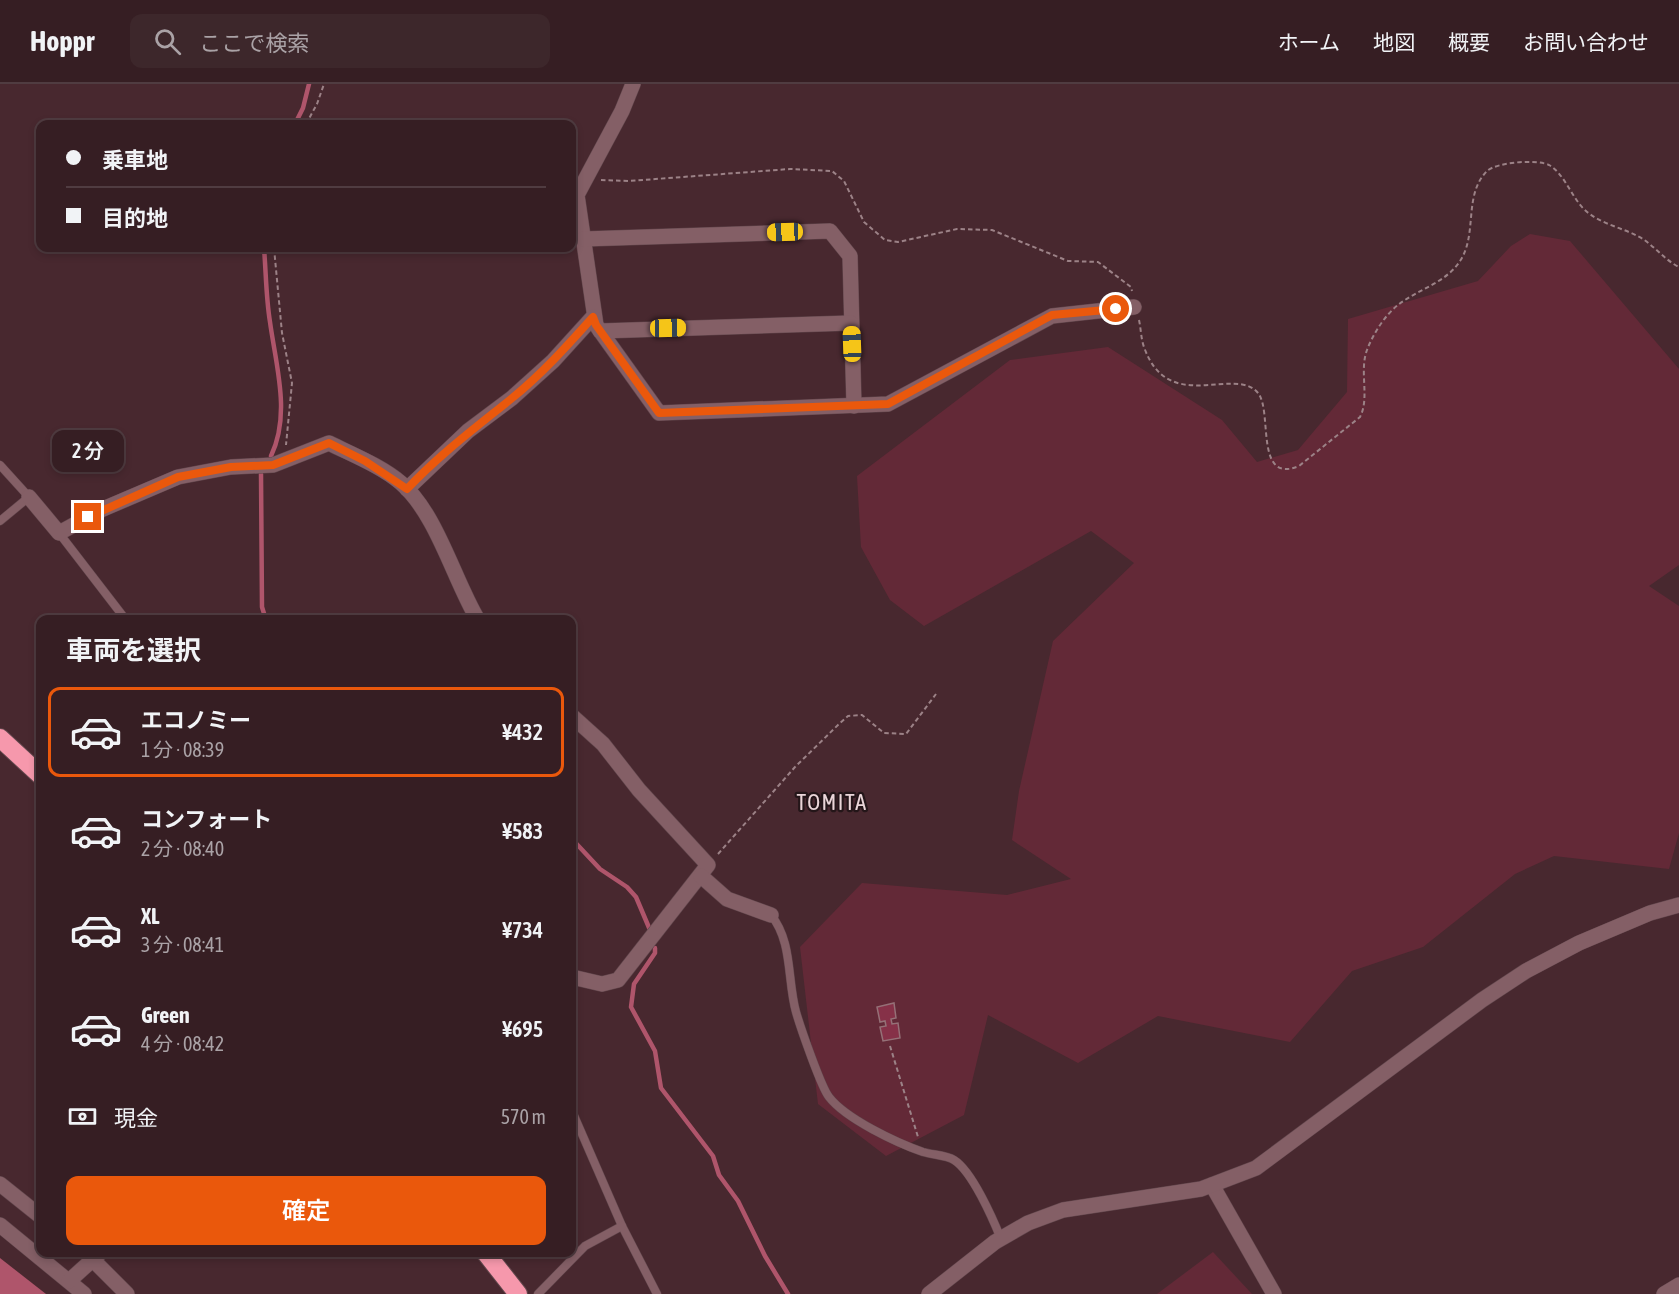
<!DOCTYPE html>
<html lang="ja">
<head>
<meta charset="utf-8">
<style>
  :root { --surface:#361e23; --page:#3d272b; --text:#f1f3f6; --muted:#aaa2a6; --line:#503c41; --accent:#ea580c }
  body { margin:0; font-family:"Asap Condensed","Noto Sans JP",sans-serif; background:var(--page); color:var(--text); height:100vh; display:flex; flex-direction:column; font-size:22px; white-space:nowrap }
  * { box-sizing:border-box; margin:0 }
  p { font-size:20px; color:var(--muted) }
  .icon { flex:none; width:33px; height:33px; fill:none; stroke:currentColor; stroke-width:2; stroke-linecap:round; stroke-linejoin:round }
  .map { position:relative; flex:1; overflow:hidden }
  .side { position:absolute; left:36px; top:531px; width:540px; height:642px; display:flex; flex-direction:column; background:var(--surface); border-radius:12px; box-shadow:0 3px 9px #0003,0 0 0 2px var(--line) }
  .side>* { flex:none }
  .hud { position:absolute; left:36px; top:36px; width:540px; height:132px; border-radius:12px; box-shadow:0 3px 9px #0003,0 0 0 2px var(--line); display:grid; align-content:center; height:132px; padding:0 30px; background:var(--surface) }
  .end { position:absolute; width:27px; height:27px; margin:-14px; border:8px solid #ea580c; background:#fff; box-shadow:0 0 0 3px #fff }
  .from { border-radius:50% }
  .bubble { position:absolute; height:42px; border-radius:12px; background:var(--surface); box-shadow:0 3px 9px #0003,0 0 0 2px var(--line); font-size:20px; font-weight:600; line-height:42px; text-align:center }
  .car { position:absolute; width:18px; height:36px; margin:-18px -9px; border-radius:8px; box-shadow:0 0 4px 2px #0007; background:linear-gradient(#f5c518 24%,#345 0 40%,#f5c518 0 76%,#345 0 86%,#f5c518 0) }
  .hud b { display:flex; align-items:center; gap:21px; height:57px; font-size:22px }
  .hud b+b { border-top:2px solid var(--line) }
  .hud i { width:15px; height:15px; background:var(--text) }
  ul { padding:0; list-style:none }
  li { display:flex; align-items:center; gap:18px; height:90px; margin:0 12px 9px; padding:0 18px; border:3px solid transparent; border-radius:12px }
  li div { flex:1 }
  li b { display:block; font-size:22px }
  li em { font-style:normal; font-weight:600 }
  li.on { border-color:var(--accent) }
  li>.icon { width:54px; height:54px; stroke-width:1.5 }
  h2 { padding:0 30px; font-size:27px; line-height:72px }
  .pay { display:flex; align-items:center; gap:15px; height:66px; padding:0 30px; font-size:22px }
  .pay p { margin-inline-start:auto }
  .action { display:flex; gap:12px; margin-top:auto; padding:12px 30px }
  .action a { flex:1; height:69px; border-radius:12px; background:var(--accent); color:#fff; font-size:24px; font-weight:600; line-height:69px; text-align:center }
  header { display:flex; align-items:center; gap:36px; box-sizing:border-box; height:84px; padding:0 30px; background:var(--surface); border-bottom:2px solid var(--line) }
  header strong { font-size:28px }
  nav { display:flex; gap:33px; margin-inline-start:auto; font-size:21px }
  .search { width:420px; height:54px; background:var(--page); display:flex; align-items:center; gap:15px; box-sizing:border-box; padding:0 21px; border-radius:12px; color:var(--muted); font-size:22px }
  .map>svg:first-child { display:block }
</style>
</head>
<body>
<header>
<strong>Hoppr</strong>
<div class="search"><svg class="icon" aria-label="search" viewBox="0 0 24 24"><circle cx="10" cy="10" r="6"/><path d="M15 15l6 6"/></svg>ここで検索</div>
<nav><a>ホーム</a><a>地図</a><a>概要</a><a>お問い合わせ</a></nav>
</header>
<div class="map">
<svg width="1679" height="1210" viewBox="0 0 1679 1210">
  <rect width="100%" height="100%" fill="#48282f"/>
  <g fill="#632937">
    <polygon points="1530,150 1570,157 1679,285 1679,481 1649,502 1679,522 1679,749 1669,785 1554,772 1515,790 1423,863 1352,887 1290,958 1158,932 1078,979 988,931 964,1031 886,1072 818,1020 800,863 862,799 1007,811 1071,795 1012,756 1019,707 1053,557 1134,479 1091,447 924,542 890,516 861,463 857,392 1010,276 1108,263 1222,336 1257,378 1298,366 1347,308 1348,235 1478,197 1511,162"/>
    <polygon points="1213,1168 1252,1210 1157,1210"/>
  </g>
  <polygon fill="#af556b" points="0,1174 46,1210 0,1210"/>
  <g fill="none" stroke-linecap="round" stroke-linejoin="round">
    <g stroke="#af556b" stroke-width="4.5">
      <polyline points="295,40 303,24 309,0"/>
      <path d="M264,164C266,188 266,214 270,238C276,282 291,330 271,372"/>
      <polyline points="261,390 262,523 266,536"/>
      <polyline points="572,755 600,785 627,803 636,813 650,846"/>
      <polyline points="655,864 655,869 634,900 631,923 655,967 661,1004 713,1072 719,1091 738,1117 765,1172 788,1210"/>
    </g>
  </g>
  <polygon fill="#863148" stroke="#957077" stroke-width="1.5" points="894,919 896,934 891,935 892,940 898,939 900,954 883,957 880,943 886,942 885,937 880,938 877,923"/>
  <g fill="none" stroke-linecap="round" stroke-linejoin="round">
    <defs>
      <g id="lane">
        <polyline points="0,381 29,413 0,437"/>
        <polyline points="59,449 126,536"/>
        <path d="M771,831C793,858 787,896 796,928C800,942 821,1003 829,1013C846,1035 897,1059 923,1068C933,1071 946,1071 954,1076C972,1087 993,1135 1001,1155"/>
        <polyline points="572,1027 622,1142 657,1210"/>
        <polyline points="538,1210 585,1162 622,1142"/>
      </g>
      <g id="street">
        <polyline points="633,0 622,27 577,111 596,241 659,329 888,320 1052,232 1134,223"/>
        <polyline points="583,155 830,147 850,172 854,322"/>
        <polyline points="600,247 851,239"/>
        <polyline points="407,405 468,347 512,314 553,277 593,233"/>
        <path d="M29,413L59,449L103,425L178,393L231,383L273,381L329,359C353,371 381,382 401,399C437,430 454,496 478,536"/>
        <polyline points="572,632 603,660 639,706 708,781 618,896 602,900 572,893"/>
        <polyline points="701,792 727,815 771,831"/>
        <polyline points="0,1100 40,1132"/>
        <polyline points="1212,1101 1274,1210"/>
        <polyline points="0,1141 84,1210"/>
        <polyline points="85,1168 127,1210"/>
        <polyline points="69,1197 100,1169"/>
        <polyline points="929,1210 995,1158 1028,1139 1063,1126 1201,1105 1256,1084 1482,916 1526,887 1579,859 1650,829 1679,821"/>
        <polyline points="1664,1210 1679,1201"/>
      </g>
      <g id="highway">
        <polyline points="0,654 40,691"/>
        <polyline points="485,1168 518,1210"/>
      </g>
    </defs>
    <use href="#lane" stroke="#62474d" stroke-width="9"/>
    <use href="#street" stroke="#62474d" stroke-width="16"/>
    <use href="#highway" stroke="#62474d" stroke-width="20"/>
    <g stroke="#9c8287" stroke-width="2" stroke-dasharray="4.5 3" stroke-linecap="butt">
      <polyline points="306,40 317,20 324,0"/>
      <polyline points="601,96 629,97 790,85 832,87 844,97 864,138 885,156 898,158 957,145 992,146 1068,177 1098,178 1131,203 1132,207"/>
      <polyline points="274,164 282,249 292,299 286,361"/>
      <path d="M1139,236C1141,245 1141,255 1144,263C1168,332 1235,281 1258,309C1273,327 1254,401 1299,382L1360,333C1370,314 1359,287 1367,266C1373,250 1385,231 1398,221C1418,205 1446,199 1460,177C1478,150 1463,111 1487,87C1497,78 1537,75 1549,81C1565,90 1572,115 1586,127C1602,141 1625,144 1643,155C1656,164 1665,176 1679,183"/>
      <polyline points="718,770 795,683 840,639 848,632 862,631 884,649 906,650 936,610"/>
      <polyline points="890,962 918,1053"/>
    </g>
    <use href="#lane" stroke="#845f66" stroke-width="8"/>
    <use href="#street" stroke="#845f66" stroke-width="15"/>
    <use href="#highway" stroke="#f698ac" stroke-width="18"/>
  </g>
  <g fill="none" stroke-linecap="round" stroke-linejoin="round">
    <path stroke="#ea580c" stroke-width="8" d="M88,433L178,393L231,383L273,381L329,359L365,377L407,405C439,371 475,344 511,315C541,291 567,262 593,233L596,241L659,329L888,320L1052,231L1116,225"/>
  </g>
  <g text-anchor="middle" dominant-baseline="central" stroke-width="4.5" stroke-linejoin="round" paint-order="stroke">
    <g font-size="22" letter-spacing="1.5" fill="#ead5d8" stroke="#241619">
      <text x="832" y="718">TOMITA</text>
    </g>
  </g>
</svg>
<i class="end from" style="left:1116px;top:225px"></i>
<i class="end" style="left:88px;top:433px"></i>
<div class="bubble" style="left:52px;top:346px;width:72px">2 分</div>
<i class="car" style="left:785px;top:148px;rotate:268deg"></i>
<i class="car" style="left:668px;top:244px;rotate:89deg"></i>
<i class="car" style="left:852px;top:260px;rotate:358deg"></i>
<div class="hud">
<b><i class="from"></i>乗車地</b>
<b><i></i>目的地</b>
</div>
<section class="side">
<h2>車両を選択</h2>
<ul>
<li class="on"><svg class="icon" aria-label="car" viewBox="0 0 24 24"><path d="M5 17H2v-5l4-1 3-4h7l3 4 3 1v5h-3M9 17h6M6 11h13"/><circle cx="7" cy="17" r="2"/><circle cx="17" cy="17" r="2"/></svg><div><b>エコノミー</b><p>1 分 · 08:39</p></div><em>¥432</em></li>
<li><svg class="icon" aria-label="car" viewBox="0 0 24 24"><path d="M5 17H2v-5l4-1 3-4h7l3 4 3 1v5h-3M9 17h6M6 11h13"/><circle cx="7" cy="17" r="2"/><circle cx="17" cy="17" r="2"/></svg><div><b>コンフォート</b><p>2 分 · 08:40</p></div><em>¥583</em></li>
<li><svg class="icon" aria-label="car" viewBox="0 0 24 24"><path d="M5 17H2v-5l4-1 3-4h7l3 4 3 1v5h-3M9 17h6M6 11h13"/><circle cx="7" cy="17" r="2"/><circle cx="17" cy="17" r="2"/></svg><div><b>XL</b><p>3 分 · 08:41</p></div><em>¥734</em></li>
<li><svg class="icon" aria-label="car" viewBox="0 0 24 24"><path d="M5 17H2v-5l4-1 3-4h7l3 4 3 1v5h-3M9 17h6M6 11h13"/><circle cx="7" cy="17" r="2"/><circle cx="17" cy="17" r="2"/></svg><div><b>Green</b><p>4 分 · 08:42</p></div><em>¥695</em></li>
</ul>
<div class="pay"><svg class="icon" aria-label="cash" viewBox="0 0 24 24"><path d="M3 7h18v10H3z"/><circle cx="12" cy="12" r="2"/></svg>現金<p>570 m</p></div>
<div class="action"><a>確定</a></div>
</section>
</div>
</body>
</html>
